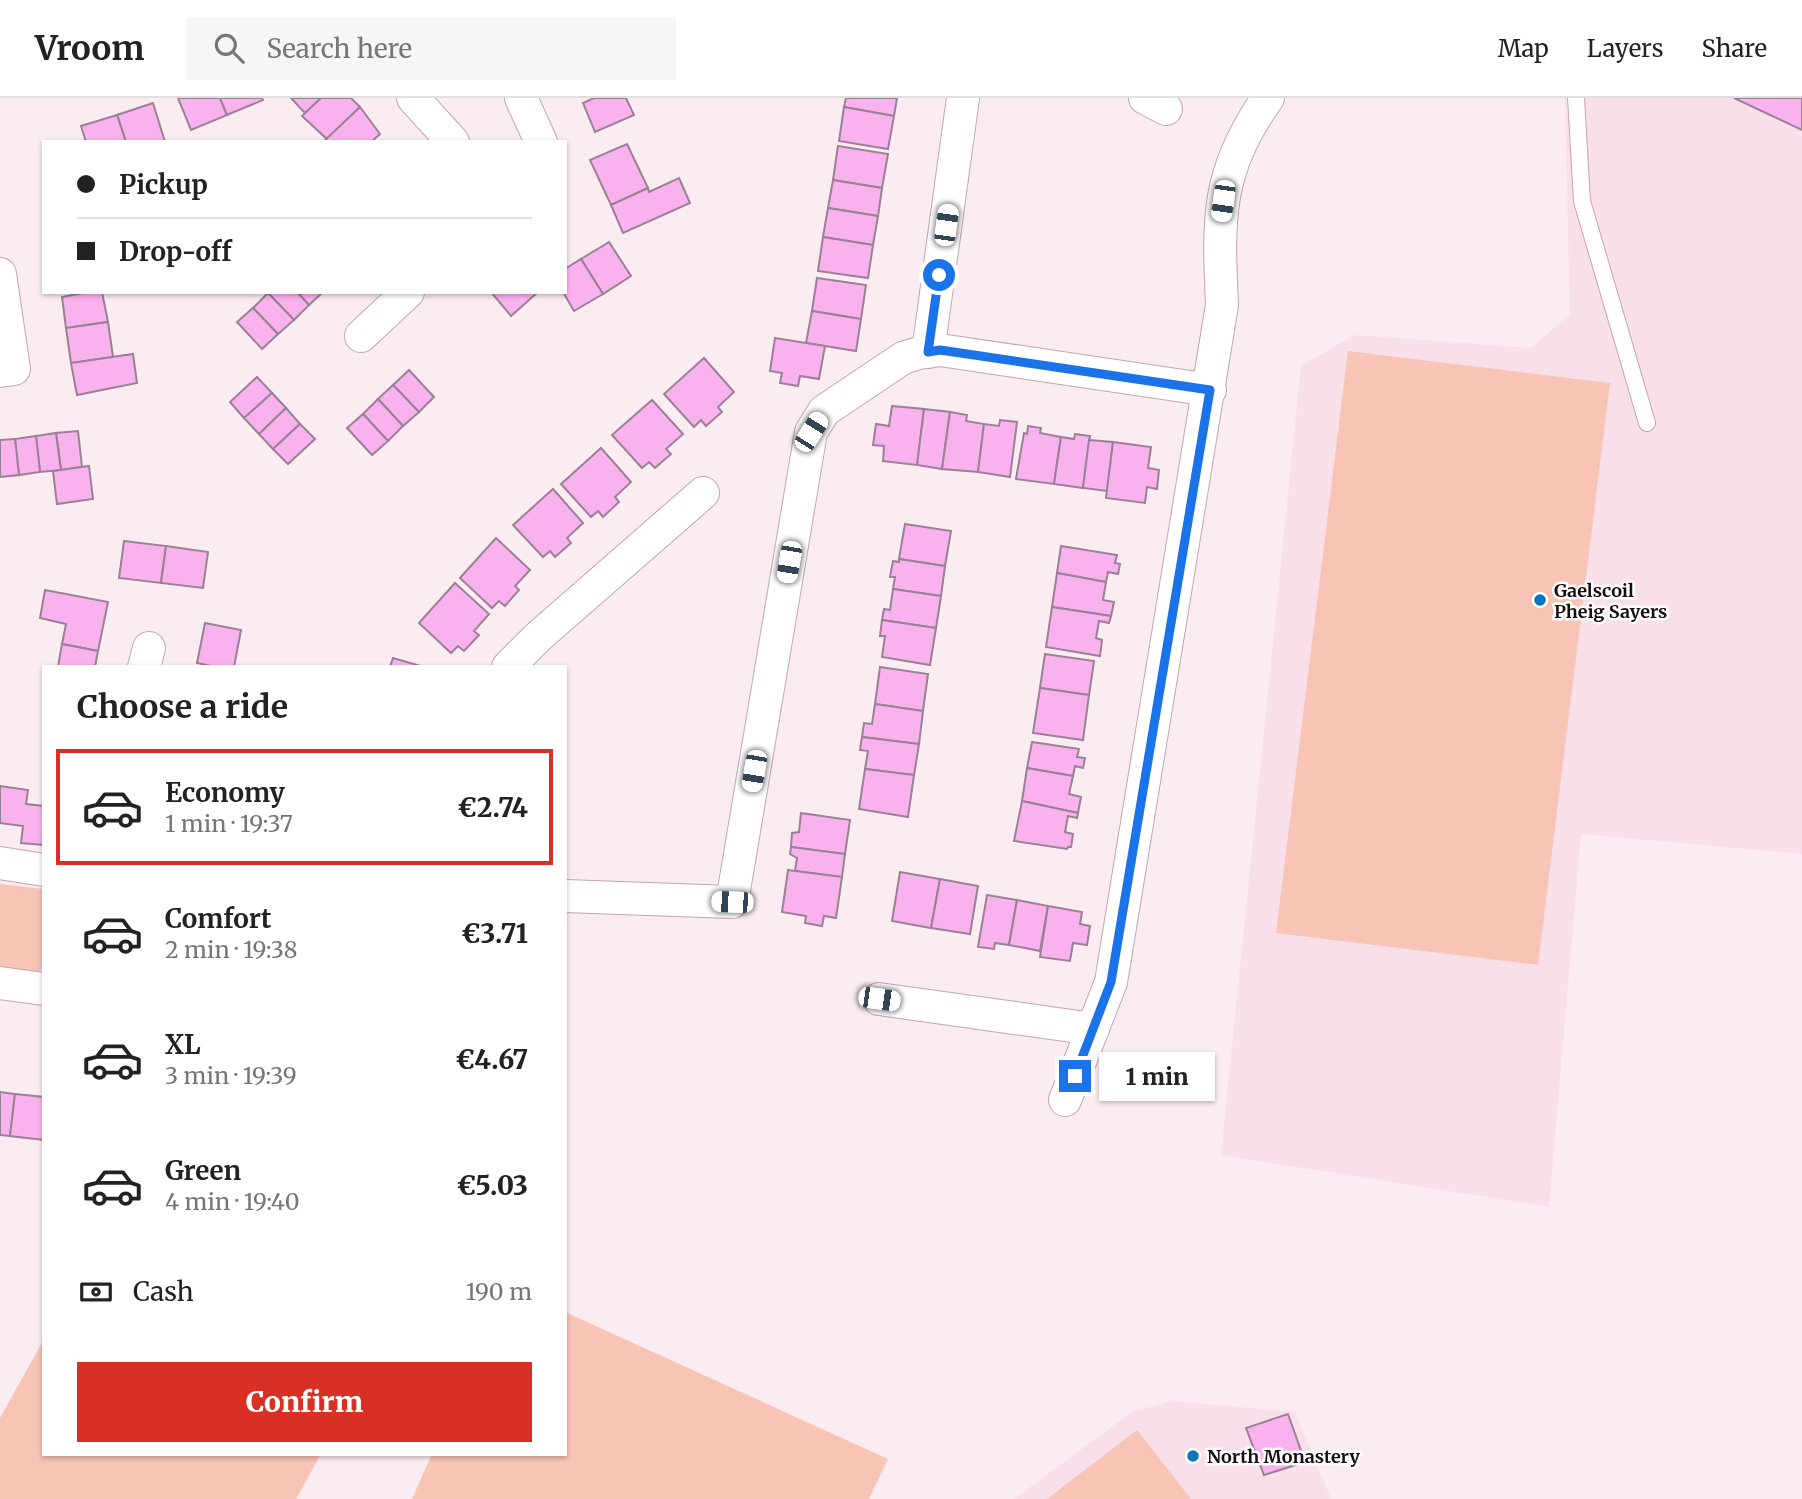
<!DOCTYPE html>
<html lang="en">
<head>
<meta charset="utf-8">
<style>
  :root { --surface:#fff; --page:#f6f6f6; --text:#222; --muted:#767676; --line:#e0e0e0; --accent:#d93025 }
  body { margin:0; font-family:Merriweather,serif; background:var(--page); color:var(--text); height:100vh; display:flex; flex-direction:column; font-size:26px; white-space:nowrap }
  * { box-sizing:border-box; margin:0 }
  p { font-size:23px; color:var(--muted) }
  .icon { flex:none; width:38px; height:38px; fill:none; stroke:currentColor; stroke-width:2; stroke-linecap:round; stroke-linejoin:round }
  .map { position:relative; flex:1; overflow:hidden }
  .side { position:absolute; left:42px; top:567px; width:525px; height:791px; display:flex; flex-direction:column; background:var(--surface); border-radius:0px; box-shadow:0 2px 5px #0004 }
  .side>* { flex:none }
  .guide { position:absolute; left:42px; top:42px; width:525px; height:154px; border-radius:0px; box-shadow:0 2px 5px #0004; display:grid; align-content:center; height:154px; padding:0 35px; background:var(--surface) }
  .end { position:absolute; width:32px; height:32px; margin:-16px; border:9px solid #1a73e8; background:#fff; box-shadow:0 0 0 4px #fff }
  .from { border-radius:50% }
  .bubble { position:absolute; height:49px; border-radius:0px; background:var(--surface); box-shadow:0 2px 5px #0004; font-size:23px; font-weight:800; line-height:49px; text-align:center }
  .car { position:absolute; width:21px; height:42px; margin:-21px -10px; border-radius:9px; box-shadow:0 0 5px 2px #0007; background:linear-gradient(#fff 24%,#345 0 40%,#fff 0 76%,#345 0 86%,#fff 0) }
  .guide b { display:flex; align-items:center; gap:24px; height:66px; font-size:26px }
  .guide b+b { border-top:2px solid var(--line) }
  .guide i { width:18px; height:18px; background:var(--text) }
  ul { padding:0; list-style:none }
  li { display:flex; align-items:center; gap:21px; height:116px; margin:0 14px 10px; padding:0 21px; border:4px solid transparent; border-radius:0px }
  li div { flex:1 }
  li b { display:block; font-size:26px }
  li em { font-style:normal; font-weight:800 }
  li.on { border-color:var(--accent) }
  li>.icon { width:63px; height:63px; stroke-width:1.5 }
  h2 { padding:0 35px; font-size:32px; line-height:84px }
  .pay { display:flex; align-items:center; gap:18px; height:77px; padding:0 35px; font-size:26px }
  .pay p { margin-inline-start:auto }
  .primary-button { display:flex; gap:14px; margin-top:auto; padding:14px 35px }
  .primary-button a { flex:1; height:80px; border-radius:0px; background:var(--accent); color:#fff; font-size:28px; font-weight:800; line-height:80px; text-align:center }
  header { display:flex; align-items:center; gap:42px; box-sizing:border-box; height:98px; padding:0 35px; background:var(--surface); border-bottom:2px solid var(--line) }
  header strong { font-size:33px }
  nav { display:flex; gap:38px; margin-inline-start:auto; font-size:24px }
  .search { width:490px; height:63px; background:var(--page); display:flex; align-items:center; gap:18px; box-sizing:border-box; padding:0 24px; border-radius:0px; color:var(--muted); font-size:26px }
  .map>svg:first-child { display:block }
</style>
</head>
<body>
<header>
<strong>Vroom</strong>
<div class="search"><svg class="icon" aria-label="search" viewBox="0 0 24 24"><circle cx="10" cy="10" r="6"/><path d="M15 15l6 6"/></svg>Search here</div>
<nav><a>Map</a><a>Layers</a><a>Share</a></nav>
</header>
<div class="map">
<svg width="1802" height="1401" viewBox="0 0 1802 1401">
  <rect width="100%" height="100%" fill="#fbecf2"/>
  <g fill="#f9dfe9">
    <polygon points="1565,0 1802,0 1802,756 1581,736 1549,1109 1221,1057 1301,268 1354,237 1531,250 1570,216"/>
    <polygon points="1172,1303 1295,1314 1331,1401 1014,1401 1132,1314"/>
  </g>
  <g fill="#f7c4b6">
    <polygon points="1348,253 1610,285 1538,867 1276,835"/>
    <polygon points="0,786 44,791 44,871 28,877 0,873"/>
    <polygon points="565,1214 888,1361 869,1401 412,1401 432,1356 565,1356"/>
    <polygon points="44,1241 44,1356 321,1356 296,1401 0,1401 0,1320"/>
    <polygon points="1137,1332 1191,1401 1047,1401"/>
  </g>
  <g fill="#fab2ef" stroke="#9a8196" stroke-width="2">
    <polygon points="178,0 220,0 227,17 191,32"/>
    <polygon points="220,0 262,0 263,2 227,17"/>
    <polygon points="291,0 321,0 305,15"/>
    <polygon points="321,0 351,0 360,9 327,41 302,18"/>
    <polygon points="594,0 626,0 634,17 595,34 583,5"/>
    <polygon points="846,0 897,0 894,18 844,9"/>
    <polygon points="1734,0 1802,0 1802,32"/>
    <polygon points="153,5 165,44 126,44 117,17"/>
    <polygon points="360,9 380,36 371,44 323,44"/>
    <polygon points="844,9 894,18 888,51 839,43"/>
    <polygon points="117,17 126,44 86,44 81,28"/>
    <polygon points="627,46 648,90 611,107 590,62"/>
    <polygon points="838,48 888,56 882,90 833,82"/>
    <polygon points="679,80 690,105 623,135 611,107 648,90 649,94"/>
    <polygon points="833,82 882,90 878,118 828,110"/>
    <polygon points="828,110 878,118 873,147 823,139"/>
    <polygon points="823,139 873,147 868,180 818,173"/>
    <polygon points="609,144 631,178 603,196 581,161"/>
    <polygon points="581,161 603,196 574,213 563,194 565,194 565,171"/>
    <polygon points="817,180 866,187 861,221 812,213"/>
    <polygon points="88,194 102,194 108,224 66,230 62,199"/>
    <polygon points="297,194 323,194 309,207"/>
    <polygon points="297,194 309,207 294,222 268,195"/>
    <polygon points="491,194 538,194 511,218"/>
    <polygon points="268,195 294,222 278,236 253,210"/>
    <polygon points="253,210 278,236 262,251 237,224"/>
    <polygon points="812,213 861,221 856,253 806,245"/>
    <polygon points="108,224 113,259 71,265 66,230"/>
    <polygon points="775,240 825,248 819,281 800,278 798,288 780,285 782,275 770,273"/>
    <polygon points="133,256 137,285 77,297 71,265"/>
    <polygon points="704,260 734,294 718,309 722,314 706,328 701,322 694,329 664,296"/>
    <polygon points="409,272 434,299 419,314 393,287"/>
    <polygon points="257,279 272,295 244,320 230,304"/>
    <polygon points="393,287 419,314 403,328 378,301"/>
    <polygon points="272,295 286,310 259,336 244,320"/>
    <polygon points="378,301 403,328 388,343 363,316"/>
    <polygon points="652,302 683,336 666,351 671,356 655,370 649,364 642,370 612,337"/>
    <polygon points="892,308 924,311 917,367 883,363 884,348 873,347 876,326 889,328"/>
    <polygon points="286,310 300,326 273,351 259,336"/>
    <polygon points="924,311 950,314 942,371 917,367"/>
    <polygon points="950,314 967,317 966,323 984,326 978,374 942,371"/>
    <polygon points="363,316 388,343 372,357 347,330"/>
    <polygon points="1000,322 1017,324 1010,379 978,374 984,326 999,328"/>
    <polygon points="300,326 315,341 288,366 273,351"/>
    <polygon points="1028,328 1041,330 1040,335 1061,339 1054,386 1016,381 1024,335 1027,336"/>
    <polygon points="78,333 82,369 61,372 56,335"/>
    <polygon points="56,335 61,372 40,374 36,338"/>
    <polygon points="1075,336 1090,338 1083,390 1054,386 1061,339 1074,341"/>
    <polygon points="36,338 40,374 19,377 15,341"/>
    <polygon points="15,341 19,377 0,379 0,342"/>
    <polygon points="1089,342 1113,344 1107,393 1083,390"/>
    <polygon points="1113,344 1151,349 1148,370 1159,372 1157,391 1147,389 1145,405 1106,400"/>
    <polygon points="601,350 631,384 615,399 619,404 603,419 598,413 591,419 561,386"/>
    <polygon points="89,368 93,401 57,406 53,373"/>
    <polygon points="553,391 583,425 567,440 571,445 555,459 550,453 543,459 513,427"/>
    <polygon points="905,426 951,433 945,468 899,461"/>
    <polygon points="496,440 530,472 515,488 519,492 505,508 499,503 492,510 460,480"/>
    <polygon points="124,443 166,448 161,485 119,480"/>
    <polygon points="166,448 208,454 203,490 161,485"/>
    <polygon points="1061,448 1117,457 1115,465 1120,466 1118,476 1108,474 1106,484 1057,475"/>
    <polygon points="899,461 945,468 941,498 893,491 895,479 890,479 893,463 899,464"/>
    <polygon points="1057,475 1106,484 1103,502 1114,504 1111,518 1052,509"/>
    <polygon points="455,485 489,516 474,533 479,537 464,553 458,548 451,555 419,525"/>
    <polygon points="893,491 941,498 936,530 882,522 884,511 890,512"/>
    <polygon points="45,492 108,504 98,553 62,546 66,526 40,520"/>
    <polygon points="1052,509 1111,518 1109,525 1099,523 1096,540 1102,542 1100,558 1046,549"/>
    <polygon points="882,522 936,530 930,567 882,559 885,538 880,538"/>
    <polygon points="205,525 241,532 234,569 216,569 197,565"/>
    <polygon points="62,546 98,553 95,569 58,569"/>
    <polygon points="1045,556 1094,563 1089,597 1040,590"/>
    <polygon points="393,560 424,569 390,569"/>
    <polygon points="880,569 928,576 923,613 875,606"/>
    <polygon points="1040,590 1089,597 1083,642 1033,635"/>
    <polygon points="875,606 923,613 919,646 862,639 864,625 872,626"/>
    <polygon points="862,639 919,646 914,677 865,671 868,653 860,652"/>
    <polygon points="1032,644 1079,651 1077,659 1085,660 1083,670 1075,668 1073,678 1027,670"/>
    <polygon points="1027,670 1073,678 1069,696 1081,699 1078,715 1022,703"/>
    <polygon points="865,671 914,677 908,719 859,711"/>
    <polygon points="0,688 28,692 26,706 44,708 44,747 21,745 23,728 0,725"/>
    <polygon points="1022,703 1078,715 1077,720 1068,718 1065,734 1073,736 1071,749 1068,749 1067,751 1014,743"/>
    <polygon points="801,715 850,722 845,756 791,749 792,735 799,734"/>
    <polygon points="791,749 845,756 842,779 795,773 797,760 790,756"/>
    <polygon points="788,772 842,779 836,820 824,818 822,828 805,825 806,818 782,814"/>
    <polygon points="900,774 940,781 931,830 892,823"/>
    <polygon points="940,781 978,788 970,836 931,830"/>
    <polygon points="987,797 1017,802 1009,847 995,845 994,851 978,849"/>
    <polygon points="1017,802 1048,808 1040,853 1009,847"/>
    <polygon points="1048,808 1082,814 1080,826 1090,828 1087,847 1073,845 1070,863 1040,859"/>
    <polygon points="0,994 15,996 10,1038 0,1037"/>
    <polygon points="15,996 44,999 44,1042 10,1038"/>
    <polygon points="1288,1316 1305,1364 1264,1377 1246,1330"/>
  </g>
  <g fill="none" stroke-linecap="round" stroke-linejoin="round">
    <defs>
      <polyline id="service" points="1576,0 1582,103 1647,325"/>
      <g id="minor">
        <polyline points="413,0 453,44"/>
        <polyline points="521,0 541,44"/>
        <polyline points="1145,0 1166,11"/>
        <polyline points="0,176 14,271 0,273"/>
        <polyline points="361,238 408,194"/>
        <polyline points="928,254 963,0"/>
        <polyline points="144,569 149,550"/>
        <polyline points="508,569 538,539 703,395"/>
        <polyline points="0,765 44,772"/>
        <polyline points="565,798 732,804 811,334 824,313 903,260 919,255 940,252 1210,292"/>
        <polyline points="0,885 44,891"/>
        <polyline points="879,901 1093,931"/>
        <path d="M1065,1002L1111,884L1222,207C1218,121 1216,73 1268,0"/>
      </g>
    </defs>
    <use href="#service" stroke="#c5a4b0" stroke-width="18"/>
    <use href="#minor" stroke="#c5a4b0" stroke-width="34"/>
    <use href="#service" stroke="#fff" stroke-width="16"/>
    <use href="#minor" stroke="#fff" stroke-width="32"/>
  </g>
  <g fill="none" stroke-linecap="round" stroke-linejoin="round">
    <polyline stroke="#1a73e8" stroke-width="9" points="939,177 928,254 940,252 1210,292 1111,884 1075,978"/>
  </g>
  <g fill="#0a75c0" stroke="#fefefe" stroke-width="2.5">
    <circle cx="1540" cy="502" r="7"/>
    <circle cx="1193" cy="1358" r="7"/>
  </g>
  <g text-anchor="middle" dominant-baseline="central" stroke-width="5" stroke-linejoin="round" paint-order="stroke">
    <g font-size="18" font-weight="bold" fill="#170c11" stroke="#fefefe" text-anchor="start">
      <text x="1554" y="492">Gaelscoil<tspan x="1554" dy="21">Pheig Sayers</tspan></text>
      <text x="1207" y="1358">North Monastery</text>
    </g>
  </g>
</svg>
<i class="end from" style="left:939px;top:177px"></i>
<i class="end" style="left:1075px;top:978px"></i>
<div class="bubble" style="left:1099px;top:954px;width:116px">1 min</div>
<i class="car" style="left:1223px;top:103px;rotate:188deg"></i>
<i class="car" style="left:946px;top:127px;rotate:8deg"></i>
<i class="car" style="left:811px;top:334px;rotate:32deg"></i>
<i class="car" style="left:789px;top:464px;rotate:190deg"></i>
<i class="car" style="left:754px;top:673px;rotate:190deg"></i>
<i class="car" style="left:732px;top:804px;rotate:272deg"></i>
<i class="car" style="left:879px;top:901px;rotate:98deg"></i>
<div class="guide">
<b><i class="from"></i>Pickup</b>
<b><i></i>Drop-off</b>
</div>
<section class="side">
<h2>Choose a ride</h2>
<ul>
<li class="on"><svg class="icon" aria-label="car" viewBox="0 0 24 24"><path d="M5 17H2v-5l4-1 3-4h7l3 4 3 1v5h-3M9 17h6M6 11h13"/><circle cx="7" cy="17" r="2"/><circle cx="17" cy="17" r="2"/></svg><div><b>Economy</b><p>1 min · 19:37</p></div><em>€2.74</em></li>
<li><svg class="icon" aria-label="car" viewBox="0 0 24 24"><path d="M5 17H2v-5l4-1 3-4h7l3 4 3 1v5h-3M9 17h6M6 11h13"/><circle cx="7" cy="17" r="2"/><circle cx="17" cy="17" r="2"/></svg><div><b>Comfort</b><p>2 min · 19:38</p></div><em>€3.71</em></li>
<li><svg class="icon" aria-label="car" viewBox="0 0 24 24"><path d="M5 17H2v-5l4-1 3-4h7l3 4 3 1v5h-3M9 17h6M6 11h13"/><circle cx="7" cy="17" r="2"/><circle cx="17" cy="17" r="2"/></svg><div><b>XL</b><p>3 min · 19:39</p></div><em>€4.67</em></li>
<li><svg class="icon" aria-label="car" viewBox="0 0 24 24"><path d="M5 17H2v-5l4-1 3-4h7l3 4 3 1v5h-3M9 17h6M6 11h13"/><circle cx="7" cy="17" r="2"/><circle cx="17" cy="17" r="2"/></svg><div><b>Green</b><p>4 min · 19:40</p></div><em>€5.03</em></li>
</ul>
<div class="pay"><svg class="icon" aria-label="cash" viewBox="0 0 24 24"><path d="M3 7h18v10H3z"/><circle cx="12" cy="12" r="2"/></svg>Cash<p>190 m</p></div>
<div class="primary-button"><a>Confirm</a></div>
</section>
</div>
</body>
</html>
